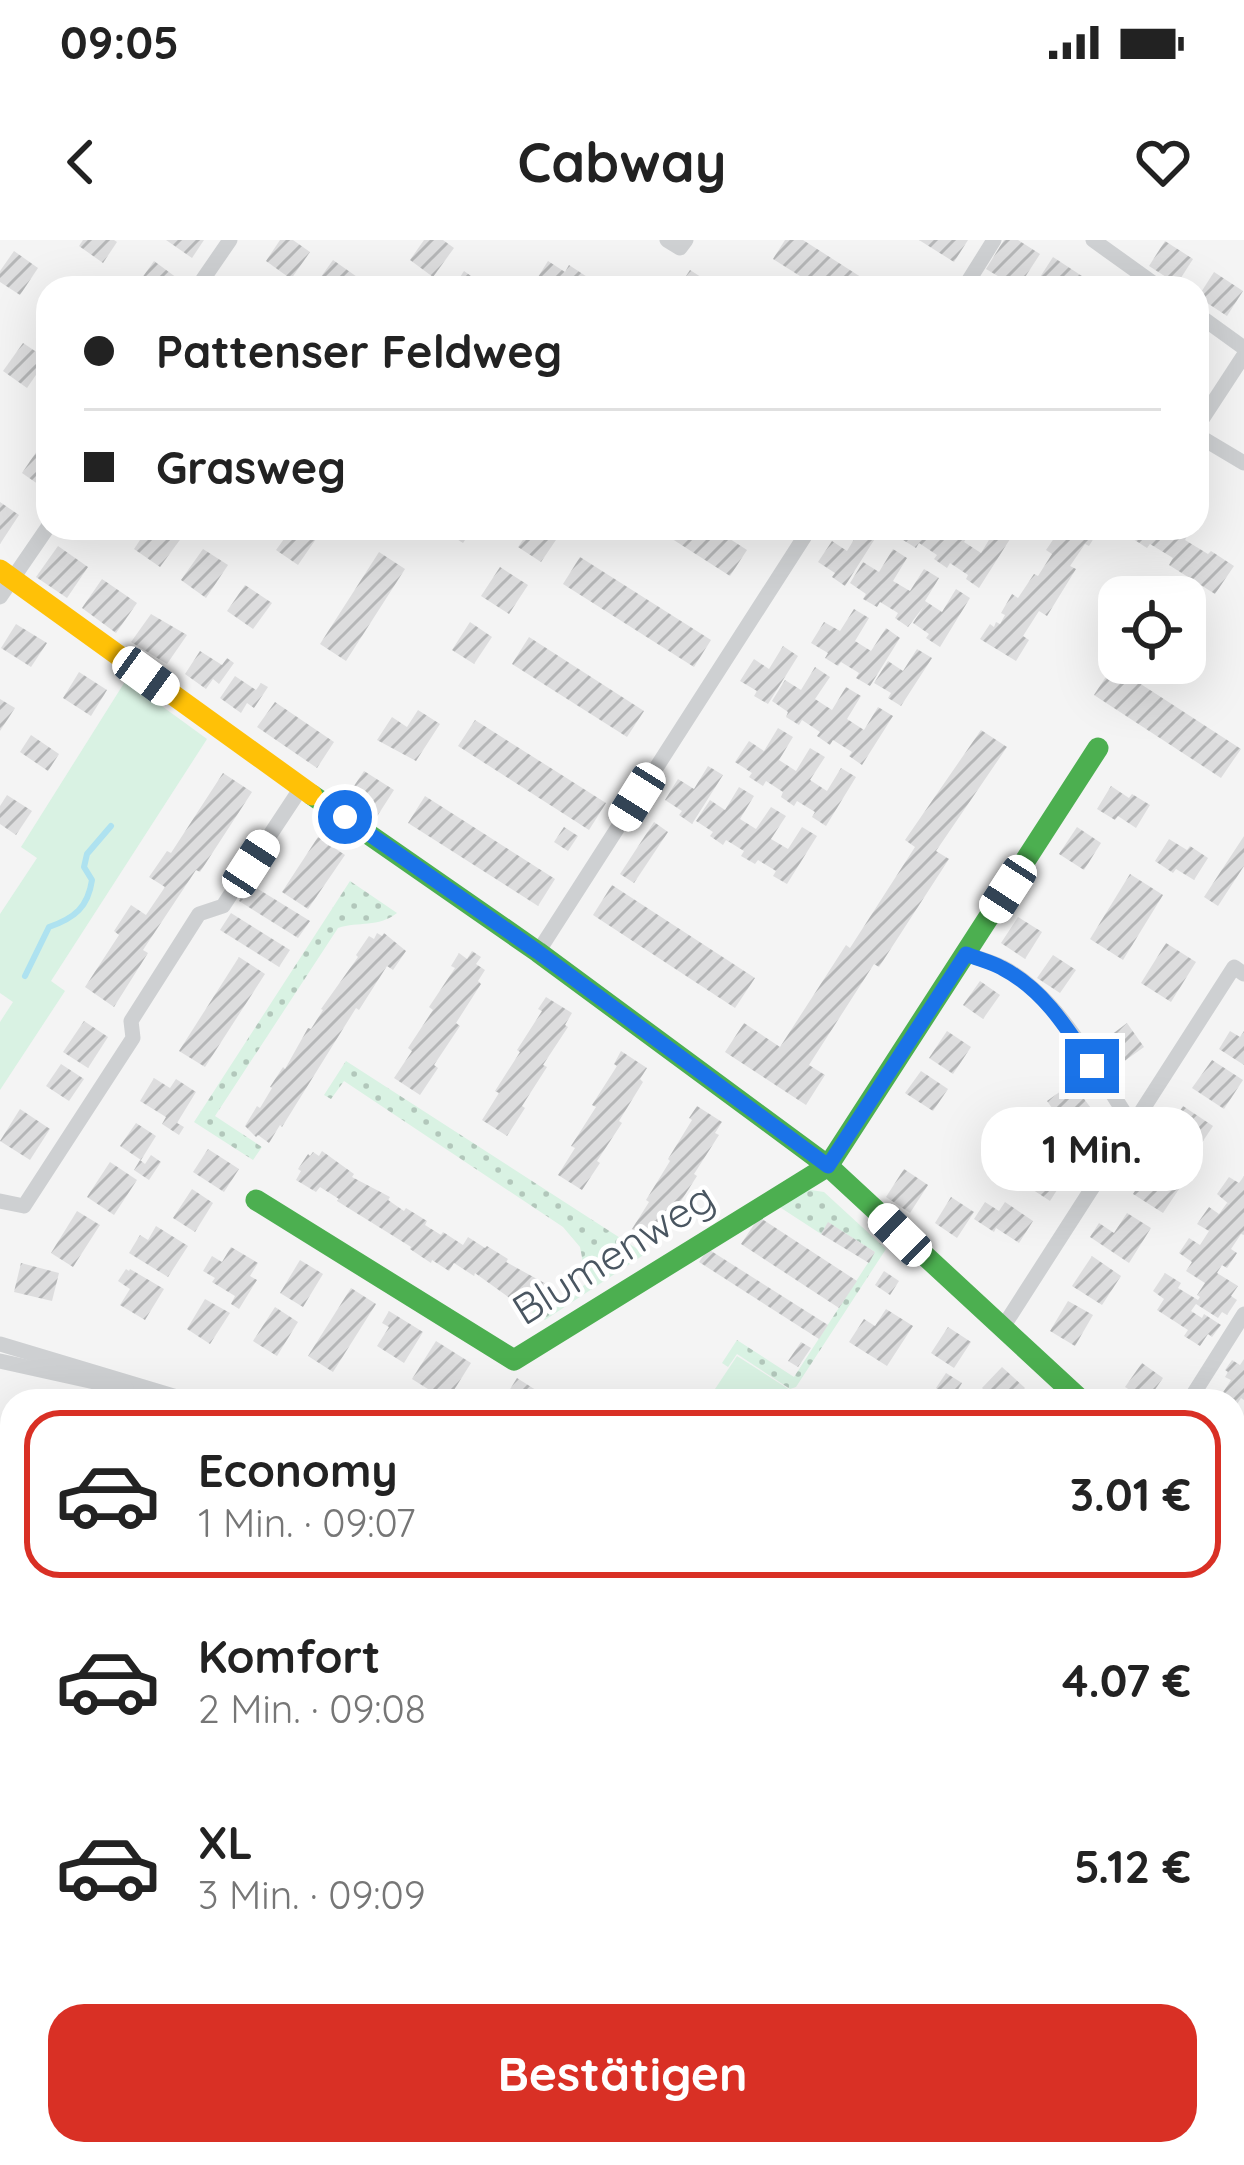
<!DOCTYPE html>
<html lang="de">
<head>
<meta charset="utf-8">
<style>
  :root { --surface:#fff; --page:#f6f6f6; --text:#222; --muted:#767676; --line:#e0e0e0; --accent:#d93025 }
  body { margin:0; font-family:Quicksand,sans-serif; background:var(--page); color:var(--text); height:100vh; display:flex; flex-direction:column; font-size:45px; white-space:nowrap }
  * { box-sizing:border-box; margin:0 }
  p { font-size:39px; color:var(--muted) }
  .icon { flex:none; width:66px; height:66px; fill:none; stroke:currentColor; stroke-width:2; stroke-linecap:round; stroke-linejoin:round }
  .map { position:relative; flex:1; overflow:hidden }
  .sheet { position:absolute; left:0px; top:1149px; width:1245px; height:777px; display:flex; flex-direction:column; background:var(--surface); border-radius:36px 36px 0 0; box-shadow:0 12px 48px #0002 }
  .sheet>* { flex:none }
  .banner { position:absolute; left:36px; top:36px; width:1173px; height:264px; border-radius:36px; box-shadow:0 12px 48px #0002; display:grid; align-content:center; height:264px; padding:0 48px; background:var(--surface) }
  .fabs { position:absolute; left:1098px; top:336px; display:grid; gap:24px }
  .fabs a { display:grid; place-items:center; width:108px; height:108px; border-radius:24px; background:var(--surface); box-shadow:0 12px 48px #0002; font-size:60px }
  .end { position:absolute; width:54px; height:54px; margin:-27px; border:15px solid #1a73e8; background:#fff; box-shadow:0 0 0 6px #fff }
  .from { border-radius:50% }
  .bubble { position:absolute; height:84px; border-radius:36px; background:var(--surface); box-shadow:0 12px 48px #0002; font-size:39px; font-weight:800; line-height:84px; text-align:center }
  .car { position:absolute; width:36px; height:72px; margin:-36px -18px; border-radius:15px; box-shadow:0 0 9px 3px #0007; background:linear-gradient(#fff 24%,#345 0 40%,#fff 0 76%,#345 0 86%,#fff 0) }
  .banner b { display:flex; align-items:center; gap:42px; height:114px; font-size:45px }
  .banner b+b { border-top:3px solid var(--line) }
  .banner i { width:30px; height:30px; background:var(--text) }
  ul { padding:21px 0 0; list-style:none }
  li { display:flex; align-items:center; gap:36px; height:168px; margin:0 24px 18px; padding:0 24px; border:6px solid transparent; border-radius:36px }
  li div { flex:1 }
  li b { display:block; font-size:45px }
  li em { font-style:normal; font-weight:800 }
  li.selected { border-color:var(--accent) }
  li>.icon { width:108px; height:108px; stroke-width:1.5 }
  .cta { display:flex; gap:24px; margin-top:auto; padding:24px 48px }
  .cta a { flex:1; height:138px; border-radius:36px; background:var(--accent); color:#fff; font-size:48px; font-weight:800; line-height:138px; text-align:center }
  .status { display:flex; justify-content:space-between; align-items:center; height:84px; padding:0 60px; background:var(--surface); direction:ltr }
  .status svg { height:33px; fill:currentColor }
  header { display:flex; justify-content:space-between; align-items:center; height:156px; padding:0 48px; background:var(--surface); font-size:54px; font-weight:800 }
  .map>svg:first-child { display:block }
</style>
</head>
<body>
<div class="status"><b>09:05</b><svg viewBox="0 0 49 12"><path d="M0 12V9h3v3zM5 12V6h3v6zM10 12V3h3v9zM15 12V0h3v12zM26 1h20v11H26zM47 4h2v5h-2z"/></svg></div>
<header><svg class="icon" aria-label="back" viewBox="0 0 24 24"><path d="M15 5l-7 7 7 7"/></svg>Cabway<svg class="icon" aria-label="heart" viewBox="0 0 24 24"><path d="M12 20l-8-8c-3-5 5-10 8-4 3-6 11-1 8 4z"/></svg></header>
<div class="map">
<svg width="1244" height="1925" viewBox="0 0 1244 1925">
  <defs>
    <pattern id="grass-dots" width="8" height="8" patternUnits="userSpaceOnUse" patternTransform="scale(3)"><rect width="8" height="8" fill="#d9f2e3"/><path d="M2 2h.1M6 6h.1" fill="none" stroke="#b2c7bb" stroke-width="1.8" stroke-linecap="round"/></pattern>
    <pattern id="building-hatch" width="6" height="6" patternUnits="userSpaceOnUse" patternTransform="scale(3)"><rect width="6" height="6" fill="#ddddde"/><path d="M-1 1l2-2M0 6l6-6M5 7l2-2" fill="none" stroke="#b5b6b7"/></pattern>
  </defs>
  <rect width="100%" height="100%" fill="#f4f4f4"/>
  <polygon fill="#e6e5e6" points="758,1914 903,1914 905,1925 763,1925"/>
  <g fill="url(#grass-dots)">
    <path d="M350,641L397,673C378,688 359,681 338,688L215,876L262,907L253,920L194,882Z"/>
    <polygon points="346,821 645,1014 545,1080 532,1073 537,1067 556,1066 587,1043 580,1007 563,987 344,841 331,859 324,855"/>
    <polygon points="811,950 824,952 886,1009 796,1147 790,1149 737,1114 728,1127 722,1123 737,1100 794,1137 875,1012 829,983 821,994 778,966 800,952"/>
  </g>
  <g fill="#d9f2e3">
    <polygon points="126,440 207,499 51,741 65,751 0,850 0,782 13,762 0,753 0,674 37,618 21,607"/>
    <polygon points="737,1116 790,1150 783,1161 707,1161"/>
  </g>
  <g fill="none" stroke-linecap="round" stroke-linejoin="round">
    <path stroke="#aee2f0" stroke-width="6" d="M25,736L49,687C75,678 88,667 92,640L84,627L87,614L111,586"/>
  </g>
  <g fill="url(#building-hatch)">
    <polygon points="83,0 114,0 117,2 103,23 79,6"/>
    <polygon points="166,0 204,0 192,18"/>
    <polygon points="280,0 293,0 310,12 291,39 266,21"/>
    <polygon points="424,0 443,0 454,8 433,37 410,20"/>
    <polygon points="785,0 803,0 878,48 819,48 773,19"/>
    <polygon points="919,0 968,0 954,22"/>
    <polygon points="1004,0 1018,0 1040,14 1018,48 986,29"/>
    <polygon points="1165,1 1193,19 1177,44 1149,26"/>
    <polygon points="14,11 38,28 20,55 0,42 0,31"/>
    <polygon points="1053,17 1091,42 1087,48 1033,48"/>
    <polygon points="333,20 360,39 354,48 313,48"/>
    <polygon points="154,21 177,38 170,48 141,48 137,45"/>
    <polygon points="548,21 565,32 569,25 604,48 537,48 533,45"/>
    <polygon points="690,30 718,48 678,48"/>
    <polygon points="464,31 488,48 453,48"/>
    <polygon points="1214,32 1243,51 1227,76 1198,57"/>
    <polygon points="23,103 47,119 27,148 3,131"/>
    <polygon points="41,205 48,210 48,246 45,249 22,233"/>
    <polygon points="0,262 19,275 0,304"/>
    <polygon points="148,288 170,288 182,297 160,327 134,309"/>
    <polygon points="292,288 301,288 316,299 298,325 276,310"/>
    <polygon points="440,288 473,288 463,303"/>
    <polygon points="531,288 552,288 560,294 541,322 518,307"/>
    <polygon points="655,288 713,288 747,310 730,336"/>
    <polygon points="861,288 876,297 845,346 832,337 835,333 818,322 832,301 847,311"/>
    <polygon points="894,288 942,288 949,293 952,288 973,288 964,302 981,313 995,290 1010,299 979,348 966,339 968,335 950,323 947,328 934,319 937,315 919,303 916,308 903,300 905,295"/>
    <polygon points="1061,288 1100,288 1089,306 1085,304 1070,326 1076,329 1047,376 1039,371 1023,396 1029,400 1016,421 980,399 990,384 994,387 996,382 1000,384 1005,375 1001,373 1012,354 1018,358 1034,334 1038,336 1052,314 1046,310"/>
    <polygon points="1131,288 1181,288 1189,293 1185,300 1208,314 1211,311 1234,326 1215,354 1169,325 1173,318 1150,304 1147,308 1127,295"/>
    <polygon points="58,306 88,327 67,358 36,337"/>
    <polygon points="203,309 228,325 206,358 181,340"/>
    <polygon points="893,309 907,318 893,341 910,351 924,329 939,338 925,361 942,372 956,349 970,358 940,407 926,398 929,394 913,383 924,366 908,387 895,378 898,373 880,362 877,367 863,359 866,354 850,343 863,322 879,332"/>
    <polygon points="379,312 405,329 346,421 320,404"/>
    <polygon points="580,317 711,400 694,427 563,344"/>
    <polygon points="500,327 528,345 509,374 481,356"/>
    <polygon points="102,339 137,363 116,393 82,368"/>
    <polygon points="245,345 272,363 253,389 227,371"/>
    <polygon points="854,369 869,378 855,401 871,411 886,388 900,398 870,446 856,438 859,433 841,422 838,426 825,418 828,413 811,403 824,382 840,391"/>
    <polygon points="151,374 187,395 167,424 131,402"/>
    <polygon points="470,382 492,397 474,424 452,410"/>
    <polygon points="16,384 47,403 31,427 1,408"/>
    <polygon points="529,397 644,471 627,497 512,424"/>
    <polygon points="783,406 798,416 768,464 754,456 757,451 740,441 754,419 769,429"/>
    <polygon points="917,409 932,418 901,466 888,458 891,453 874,443 888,421 903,431"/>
    <polygon points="200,411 222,425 227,418 234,423 219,444 213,439 206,449 185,434"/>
    <polygon points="1113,426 1241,509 1221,538 1094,455"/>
    <polygon points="815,427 830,437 815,459 832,470 846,447 861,456 847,479 864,490 878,467 893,476 862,525 849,516 852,512 833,500 830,505 817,496 820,492 802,480 799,485 786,477 788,472 772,461 785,440 801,450"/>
    <polygon points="79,432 107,450 91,476 63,458"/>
    <polygon points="235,436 256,450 261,443 268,447 254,468 247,463 241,473 220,458"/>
    <polygon points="0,459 15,468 0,491"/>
    <polygon points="275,462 334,502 317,528 257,487"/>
    <polygon points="418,470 440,484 416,521 377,500 392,477 407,487"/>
    <polygon points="475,480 606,563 589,590 458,506"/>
    <polygon points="778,488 793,497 779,520 796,531 810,508 825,517 810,540 827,551 841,528 856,537 826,586 812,577 815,572 797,561 794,566 781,557 783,552 766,541 763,546 749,537 752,533 735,522 749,501 764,511"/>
    <polygon points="981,490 1007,507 936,611 949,619 879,727 874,724 809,825 825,835 806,865 725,812 744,783 780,807 846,705 850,708 915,607 905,600"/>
    <polygon points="31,495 59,514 48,531 20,512"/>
    <polygon points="708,526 723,535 692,584 679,575 682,571 665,560 678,539 694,549"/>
    <polygon points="364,531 394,550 376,578 346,558"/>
    <polygon points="223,533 252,552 200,632 196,630 143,710 148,713 114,767 85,747 119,695 114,691 131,665 146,675 165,647 149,637 167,611 171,613"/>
    <polygon points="1111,546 1129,558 1132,554 1150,565 1136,588 1118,576 1115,580 1097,569"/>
    <polygon points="739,547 754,556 740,579 756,589 771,567 786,576 771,599 788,609 802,587 817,596 787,644 773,636 776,631 758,620 755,624 741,616 744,611 726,600 723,605 710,596 713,592 696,581 710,560 725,570"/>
    <polygon points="7,555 32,571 16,595 0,584 0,566"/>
    <polygon points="425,556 555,639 538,666 408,583"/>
    <polygon points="654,582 668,592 634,643 620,634"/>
    <polygon points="564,587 578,596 568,611 554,602"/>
    <polygon points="1077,587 1101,603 1084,630 1059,614"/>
    <polygon points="1244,596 1244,626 1218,666 1204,657"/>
    <polygon points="318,597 345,615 308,669 282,652"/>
    <polygon points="1169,599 1187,610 1190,606 1208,618 1194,640 1176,629 1173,633 1155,621"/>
    <polygon points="1130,634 1163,655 1123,720 1090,699"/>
    <polygon points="250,644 310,681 298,698 239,661"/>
    <polygon points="612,645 755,738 735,768 593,675"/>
    <polygon points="231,673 290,710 279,727 220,690"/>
    <polygon points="1018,677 1042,692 1025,719 1001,703"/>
    <polygon points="377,693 382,696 384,693 406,711 393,730 387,726 359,770 356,768 282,887 280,885 269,903 258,895 256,897 245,886 257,866 260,868 272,848 270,847 283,827 285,829 308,788 311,789 323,770 321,769 358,717 356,715 369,696 374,699"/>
    <polygon points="1166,703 1196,722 1171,762 1141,743"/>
    <polygon points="472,711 481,717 476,724 485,730 478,741 481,744 456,783 460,786 434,825 438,828 420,855 394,838 412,811 408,808 433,770 429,767 455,728 451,726 459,713 467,719"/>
    <polygon points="1053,715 1076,730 1060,753 1037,738"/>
    <polygon points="239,717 265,734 205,827 179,811"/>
    <polygon points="980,741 1000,755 983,779 963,765"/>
    <polygon points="546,757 572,773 565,785 568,787 543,825 547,827 522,866 525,868 507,896 482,880 499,853 495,851 520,812 517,810 542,771 538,769"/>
    <polygon points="84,781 108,797 88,828 63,812"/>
    <polygon points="1127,783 1144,807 1115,828 1098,805"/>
    <polygon points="947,791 971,807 953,834 929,818"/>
    <polygon points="1230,791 1240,797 1244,791 1244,825 1219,809"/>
    <polygon points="621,811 647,828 640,839 643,842 619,881 622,883 597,921 600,923 582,950 558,935 575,908 571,906 596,867 592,865 617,826 614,824"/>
    <polygon points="1212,820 1243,840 1224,869 1192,848"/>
    <polygon points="61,824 84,839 69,861 46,846"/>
    <polygon points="921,831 948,849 933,871 905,853"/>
    <polygon points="154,838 170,848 176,839 196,852 177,883 184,887 179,895 162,884 166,877 140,861"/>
    <polygon points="1072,843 1100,880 1075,899 1070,892 1059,899 1050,887 1061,880 1047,861"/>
    <polygon points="697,866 722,882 715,893 719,895 694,934 697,936 672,975 676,977 657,1005 632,989 649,962 646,960 670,921 668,919 692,880 689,878"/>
    <polygon points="1183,866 1213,886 1195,913 1165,894"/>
    <polygon points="20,869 50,889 30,920 0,901"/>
    <polygon points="1040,870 1052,879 1038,898 1026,889"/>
    <polygon points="136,883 156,896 141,920 120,906"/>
    <polygon points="208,909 239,929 224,952 193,932"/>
    <polygon points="322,911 354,934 352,937 390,957 388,960 404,971 406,968 427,981 425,985 441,995 443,992 463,1005 468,997 485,1008 487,1006 508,1019 506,1022 548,1045 533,1070 515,1058 514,1061 475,1033 474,1036 454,1023 449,1031 432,1020 431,1023 410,1009 411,1007 337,961 339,959 320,947 316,952 296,940 301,931 298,929 308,914 310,916 313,912 319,916"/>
    <polygon points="1045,911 1071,928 1050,961 1024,944"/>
    <polygon points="151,915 161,922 149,940 134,930 140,920 145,924"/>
    <polygon points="110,922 137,940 114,975 87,957"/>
    <polygon points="904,929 928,945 910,973 886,957"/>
    <polygon points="1165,931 1183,943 1163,973 1133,954 1140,942 1152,950"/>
    <polygon points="1244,936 1244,995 1241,994 1231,1009 1237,1013 1227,1028 1222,1025 1217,1033 1238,1046 1231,1056 1237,1060 1227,1075 1222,1072 1218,1078 1196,1064 1191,1071 1202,1078 1204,1074 1221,1085 1212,1097 1208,1094 1200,1106 1184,1096 1188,1090 1157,1070 1164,1059 1153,1051 1165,1033 1181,1043 1178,1048 1198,1060 1200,1057 1197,1055 1205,1043 1186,1031 1192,1022 1179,1013 1189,998 1200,1005 1209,991 1197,984 1209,967 1219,974 1227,963 1230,965 1217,954 1229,937 1239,943"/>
    <polygon points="192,949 213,963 195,992 173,978"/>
    <polygon points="951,957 974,972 957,998 935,983"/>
    <polygon points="985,962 999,971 1005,962 1033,981 1019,1003 996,988 994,992 974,979"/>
    <polygon points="77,971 100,985 73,1027 51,1013"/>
    <polygon points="1127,973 1151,988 1129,1023 1090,997 1099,983 1114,993"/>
    <polygon points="759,977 857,1041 839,1068 741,1004"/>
    <polygon points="828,982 875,1012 869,1023 821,994"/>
    <polygon points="156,986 188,1006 168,1037 129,1013 140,995 148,1000"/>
    <polygon points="231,1007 258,1023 250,1036 257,1040 239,1069 231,1064 235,1056 212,1042 215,1038 203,1031 212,1016 222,1022"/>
    <polygon points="708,1009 828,1085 819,1099 699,1022"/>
    <polygon points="1092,1016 1121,1036 1102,1065 1072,1046"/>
    <polygon points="300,1020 323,1034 303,1067 280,1053"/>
    <polygon points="21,1023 59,1033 52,1061 14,1052"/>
    <polygon points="126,1029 129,1031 130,1029 164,1049 145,1080 120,1065 130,1049 118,1041"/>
    <polygon points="884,1031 899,1041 890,1055 875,1045"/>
    <polygon points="351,1048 376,1064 333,1132 308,1116"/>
    <polygon points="205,1059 230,1073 210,1104 187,1089"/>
    <polygon points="1068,1061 1093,1075 1075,1106 1050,1091"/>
    <polygon points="275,1067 298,1082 277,1116 253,1101"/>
    <polygon points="886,1069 913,1086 887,1126 849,1102 864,1079 875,1086"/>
    <polygon points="389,1071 423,1092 404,1123 377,1106 389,1087 382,1083"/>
    <polygon points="948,1087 971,1102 954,1128 931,1113"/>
    <polygon points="436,1101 471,1123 447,1161 412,1139"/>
    <polygon points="801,1102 811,1108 798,1127 788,1121"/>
    <polygon points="1244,1119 1244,1160 1241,1158 1233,1170 1244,1177 1244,1186 1233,1204 1233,1161 1208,1161 1211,1156 1218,1160 1231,1140 1225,1137 1228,1132 1225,1130 1232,1120 1240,1125"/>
    <polygon points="1142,1123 1163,1138 1147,1161 1125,1147"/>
    <polygon points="1002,1127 1025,1148 1013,1161 996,1161 982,1148"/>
    <polygon points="946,1133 962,1143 952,1159 936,1148"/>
    <polygon points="517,1138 539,1152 553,1161 518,1161 514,1159 507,1154"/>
    <polygon points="1233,1376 1244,1379 1244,1417 1233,1414"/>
    <polygon points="1244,1476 1244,1505 1233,1510 1233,1481"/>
    <polygon points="1233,1655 1244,1678 1244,1729 1233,1735"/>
    <polygon points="1244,1781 1244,1812 1233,1814 1233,1783"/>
    <polygon points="1244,1890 1244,1925 1230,1925 1226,1914 1233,1914 1233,1894"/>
    <polygon points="483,1914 503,1914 505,1925 434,1925 434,1923"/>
    <polygon points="513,1914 571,1914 571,1917 515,1925"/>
    <polygon points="831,1914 839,1914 839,1917 868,1914 870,1925 788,1925 811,1916 812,1921"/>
    <polygon points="923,1914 993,1914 995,1925 925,1925"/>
  </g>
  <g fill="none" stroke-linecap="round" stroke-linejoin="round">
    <g stroke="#ced0d2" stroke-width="15">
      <polyline points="667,0 680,8 686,0"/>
      <polyline points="1093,0 1160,48"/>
      <polyline points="197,48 230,0"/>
      <polyline points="964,48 994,0"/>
      <polyline points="1197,74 1244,108"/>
      <polyline points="1197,187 1244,115"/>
      <polyline points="1197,195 1244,223"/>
      <polyline points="0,357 48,287"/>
      <polyline points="538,712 810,288"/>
      <path d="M966,714C978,718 991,722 1002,727C1059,756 1098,834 1133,886"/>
      <polyline points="0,961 24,966 133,798 131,781 199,674 223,666 301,548"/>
      <polyline points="1003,1087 1234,727 1244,734"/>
      <polyline points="0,1104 190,1161"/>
      <polyline points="0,1121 126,1149"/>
      <polyline points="1189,1161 1244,1074"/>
      <polyline points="1233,1265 1244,1269"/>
      <polyline points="1233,1432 1244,1435"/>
      <polyline points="722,1914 728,1925"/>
      <polyline points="1145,1914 1150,1925"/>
    </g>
    <g stroke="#4caf50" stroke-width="21">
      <polyline points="312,555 538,712 828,926 1082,1161"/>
      <polyline points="256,960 514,1120 828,926 1098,508"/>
      <polyline points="291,1925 353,1914"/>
    </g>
    <polyline stroke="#ffc107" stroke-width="21" points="0,330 312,555"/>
    <polyline stroke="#c62828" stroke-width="21" points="1233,1761 1244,1759"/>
  </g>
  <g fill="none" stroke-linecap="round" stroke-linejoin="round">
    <path stroke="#1a73e8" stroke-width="15" d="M345,577L538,712L828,926L966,714C978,719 991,722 1002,728C1043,749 1067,788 1092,826"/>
  </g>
  <g text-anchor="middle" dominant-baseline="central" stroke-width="9" stroke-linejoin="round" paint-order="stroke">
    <g font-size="42" fill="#4a5661" stroke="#fff">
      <text transform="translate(613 1013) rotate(-32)">Blumenweg</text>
    </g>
  </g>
</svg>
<div class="fabs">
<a><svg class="icon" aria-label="locate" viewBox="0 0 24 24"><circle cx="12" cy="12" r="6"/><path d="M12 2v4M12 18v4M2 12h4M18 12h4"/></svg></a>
</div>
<i class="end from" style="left:345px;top:577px"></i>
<i class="end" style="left:1092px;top:826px"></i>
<div class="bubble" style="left:981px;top:867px;width:222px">1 Min.</div>
<i class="car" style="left:146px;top:436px;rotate:126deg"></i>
<i class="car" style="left:637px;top:557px;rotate:212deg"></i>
<i class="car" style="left:251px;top:624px;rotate:33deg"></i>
<i class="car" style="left:1008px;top:649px;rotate:213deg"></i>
<i class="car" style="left:900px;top:995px;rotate:314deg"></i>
<div class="banner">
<b><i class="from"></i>Pattenser Feldweg</b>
<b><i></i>Grasweg</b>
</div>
<section class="sheet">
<ul>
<li class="selected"><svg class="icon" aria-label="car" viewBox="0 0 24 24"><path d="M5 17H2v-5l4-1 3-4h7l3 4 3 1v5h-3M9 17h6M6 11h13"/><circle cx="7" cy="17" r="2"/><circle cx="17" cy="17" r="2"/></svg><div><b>Economy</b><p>1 Min. · 09:07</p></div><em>3.01 €</em></li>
<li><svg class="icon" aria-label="car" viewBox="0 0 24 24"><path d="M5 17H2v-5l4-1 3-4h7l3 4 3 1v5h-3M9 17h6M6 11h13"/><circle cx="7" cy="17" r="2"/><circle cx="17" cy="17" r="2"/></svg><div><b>Komfort</b><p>2 Min. · 09:08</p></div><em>4.07 €</em></li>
<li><svg class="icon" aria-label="car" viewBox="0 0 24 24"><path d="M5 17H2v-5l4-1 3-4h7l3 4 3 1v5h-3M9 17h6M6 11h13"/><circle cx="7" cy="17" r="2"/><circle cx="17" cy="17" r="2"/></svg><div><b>XL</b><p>3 Min. · 09:09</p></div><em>5.12 €</em></li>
</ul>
<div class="cta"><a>Bestätigen</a></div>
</section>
</div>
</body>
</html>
